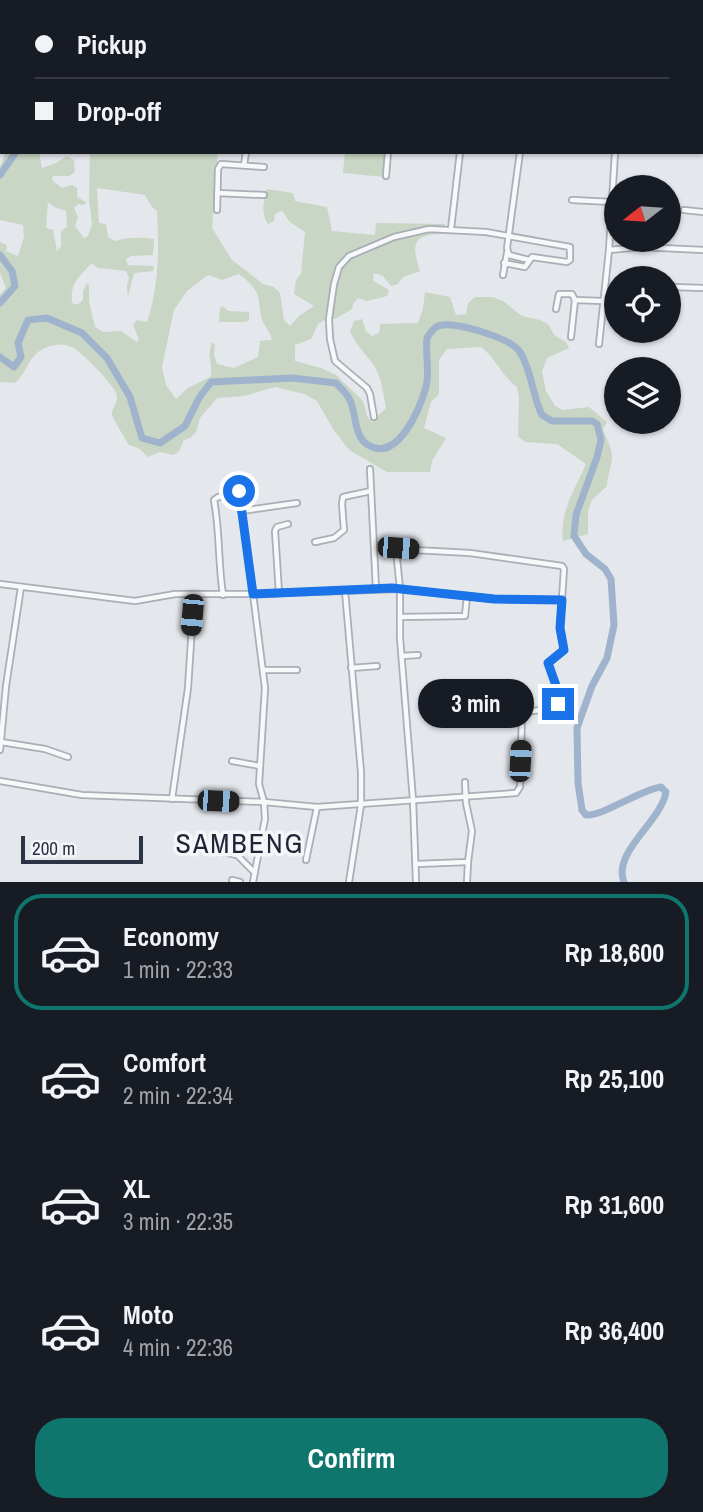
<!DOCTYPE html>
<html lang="en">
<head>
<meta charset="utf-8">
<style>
  :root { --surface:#171b24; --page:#242831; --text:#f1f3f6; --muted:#9ea1a6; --line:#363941; --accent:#0f766e }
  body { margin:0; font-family:"Archivo Narrow",sans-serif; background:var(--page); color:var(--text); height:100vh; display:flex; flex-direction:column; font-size:26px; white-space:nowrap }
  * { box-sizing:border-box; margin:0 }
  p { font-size:23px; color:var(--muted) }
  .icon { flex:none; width:38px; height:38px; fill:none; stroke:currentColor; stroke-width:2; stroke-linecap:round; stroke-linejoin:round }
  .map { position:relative; height:882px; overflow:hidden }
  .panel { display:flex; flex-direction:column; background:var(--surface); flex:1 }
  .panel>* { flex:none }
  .guide { position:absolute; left:0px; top:0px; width:704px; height:154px; box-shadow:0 2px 5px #0004; display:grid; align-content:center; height:154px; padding:0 35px; background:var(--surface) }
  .needle { width:46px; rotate:253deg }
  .fabs { position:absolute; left:604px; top:175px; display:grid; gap:14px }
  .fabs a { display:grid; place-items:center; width:77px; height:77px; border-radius:50%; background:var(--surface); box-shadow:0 2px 5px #0004; font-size:35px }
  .scale { position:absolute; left:21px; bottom:18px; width:122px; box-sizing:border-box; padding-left:7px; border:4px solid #2b3445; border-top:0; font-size:19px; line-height:24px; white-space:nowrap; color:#2b3445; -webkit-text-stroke:5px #f4f6f9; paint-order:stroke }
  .end { position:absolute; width:32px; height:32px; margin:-16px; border:9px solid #1a73e8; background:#fff; box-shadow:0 0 0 4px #fff }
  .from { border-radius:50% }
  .bubble { position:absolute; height:49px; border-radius:24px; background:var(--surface); box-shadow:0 2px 5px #0004; font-size:23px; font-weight:700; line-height:49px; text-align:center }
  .car { position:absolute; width:21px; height:42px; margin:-21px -10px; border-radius:9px; box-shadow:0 0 5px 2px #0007; background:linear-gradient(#222 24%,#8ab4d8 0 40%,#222 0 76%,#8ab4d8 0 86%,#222 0) }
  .guide b { display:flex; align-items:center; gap:24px; height:66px; font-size:26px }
  .guide b+b { border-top:2px solid var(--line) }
  .guide i { width:18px; height:18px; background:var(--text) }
  ul { padding:12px 0 0; list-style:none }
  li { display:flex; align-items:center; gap:21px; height:116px; margin:0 14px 10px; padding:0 21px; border:4px solid transparent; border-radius:28px }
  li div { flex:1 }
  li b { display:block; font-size:26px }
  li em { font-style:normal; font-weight:700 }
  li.current { border-color:var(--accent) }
  li>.icon { width:63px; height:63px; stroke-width:1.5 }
  .cta { display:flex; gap:14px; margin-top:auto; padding:14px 35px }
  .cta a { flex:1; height:80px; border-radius:28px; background:var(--accent); color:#fff; font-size:28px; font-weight:700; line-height:80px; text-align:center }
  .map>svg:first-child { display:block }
</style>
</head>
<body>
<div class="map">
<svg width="703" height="882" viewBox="0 0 703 882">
  <rect width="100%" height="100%" fill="#e4e7ec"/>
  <g fill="#c9d6c5" fill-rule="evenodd">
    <path d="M6,152H39L42,168L56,163L67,156L74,160L75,172L69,176H53L52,180L62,188L72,185L77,188V197L86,202L84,205L78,204L74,208L78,217L75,226L84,238L88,236L92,224L89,200L90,152H218L212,228L232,260L263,284L274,287L280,293L284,320L290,326L299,316L314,306L294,294L296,280L301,274L305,232L290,222L282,211L275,214L274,221L268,224C260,212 264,201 267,189L293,193L295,201L327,207L332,231L375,235L376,223L445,224L444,234C413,234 411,243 420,271L403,277L398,284L391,286L383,276L374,273L373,280C378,285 385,286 389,291L387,296L367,301L358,298L353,304L352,309L335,319L325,320L318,324L311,339L295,345V361L321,368L336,375L363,401L367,416L372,422L386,408C383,392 382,378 373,364C365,353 356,345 350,331L354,321L362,319L366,331L372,336L379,333L380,324L418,323L423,309L425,292L450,297L456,315L466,314L468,303L475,297H493L503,301L522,316L540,320L548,324L555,336L566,342L569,348L547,358L542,372L546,391L555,406L563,410L589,407L607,422L603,429C606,438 612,448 612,457C612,467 607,476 607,486L592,500L588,511V534L563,541C559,513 575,489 586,464L557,444L525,442L518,436L519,397L517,387C500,374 497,359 481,347L447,349L439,360V394L431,402L424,428L446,438L432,461L430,472H387L349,450L333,429L317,401L304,394L275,387L244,396L217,398L200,418L196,432L190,438L184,440L179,451L174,455L160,452L148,457L138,448L129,445C126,440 111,416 112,414C112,407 120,401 116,393C110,381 84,354 72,347C63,342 49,345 41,350C28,358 26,374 15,383L0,382V295L6,288L0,273V242L7,245L6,251L18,256L24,237L23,225L0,220V167ZM97,188L145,195L152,207L157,211C159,248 159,287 147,322L137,320L133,325L139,339L137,342L121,331L103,332L95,327L89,301V285L87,283L83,291V300L78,304H73C67,287 81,274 92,263L98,268L126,271L129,278L127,286L128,297L134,273L153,271L154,266L128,265L126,259L131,256L153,255L154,239C141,237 127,237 115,241L108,237L106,224L99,223ZM48,202L54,207L66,211L67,227L61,231V246L57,251L53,230L46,228ZM239,274C263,293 256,294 262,319C264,327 271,332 272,340L260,341L258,357L234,368L217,364L214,355L215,345L212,342C206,357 214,367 210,377L188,388L176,399L166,385L162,367L174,310L187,291L208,275L222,280Z"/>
    <polygon points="345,152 387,152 384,177 343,173"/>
    <polygon points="223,306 228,311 249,312 249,320 246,322 219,322 220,308"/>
  </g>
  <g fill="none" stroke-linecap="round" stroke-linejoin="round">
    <g stroke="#9fb4cc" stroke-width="7">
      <polyline points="0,68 2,68"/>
      <polyline points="0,175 16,152"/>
      <polyline points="0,255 12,271 15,286 0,303"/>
      <path d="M0,357L14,367L21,357L18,343L28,320L47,318L82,333L107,358L130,397L142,438L160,443L185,426L199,398L211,382L292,378L336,383C341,388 347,394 350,400C356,413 354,437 368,445C398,463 420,408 426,387C430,373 425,354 427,338C431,332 435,325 443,325C459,323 511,338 520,352C532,371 532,395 542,415L552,421H592L597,424L601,440L597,457L576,515L574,536L586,554L605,569L611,579L614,625L607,658L592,686L577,728L578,783L582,810L586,815C604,816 637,791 661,787L666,792C661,822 612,852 624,882"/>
    </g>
    <defs>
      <g id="minor">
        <polyline points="92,0 93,2"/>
        <polyline points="163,0 163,2"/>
        <polyline points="186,0 186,2"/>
        <polyline points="398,0 398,2"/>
        <polyline points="484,0 484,2"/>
        <polyline points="562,0 562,2"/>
        <polyline points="631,0 631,2"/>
        <polyline points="678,0 679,2"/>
        <polyline points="210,2 210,0"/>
        <polyline points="233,2 233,0"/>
        <polyline points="314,2 315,0"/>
        <polyline points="702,8 703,8"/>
        <polyline points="520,152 507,248 509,255 529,260"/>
        <polyline points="244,165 246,152"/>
        <polyline points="386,176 388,152"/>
        <polyline points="217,193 264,195"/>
        <polyline points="572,200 612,202"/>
        <polyline points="217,210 218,169 221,164 264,167"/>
        <polyline points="684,210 703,212"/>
        <polyline points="451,229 460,152"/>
        <polyline points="656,248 656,240"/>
        <polyline points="609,250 642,247 703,250"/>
        <polyline points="503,275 507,253"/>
        <polyline points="673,287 703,288"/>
        <polyline points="556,309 559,294 572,294 575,300"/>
        <polyline points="571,337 575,300 603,301"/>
        <polyline points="599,344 609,250 615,152"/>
        <polyline points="374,417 370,394 367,388 335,361 330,339 329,319 334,284 339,267 349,256 394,237 429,229 486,232 570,247 570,260 567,262 532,257 525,267 504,263"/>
        <polyline points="370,469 376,589"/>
        <polyline points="239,491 253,594 400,589 400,638 413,800 416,882"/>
        <polyline points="241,511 297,503"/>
        <polyline points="315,542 334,538 344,530 342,504 343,497 371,491"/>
        <polyline points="0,584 135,601 175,594 253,594 265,688 259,784 264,802 265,819 253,882"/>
        <polyline points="345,591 361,772 361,805 349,882"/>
        <polyline points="279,593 275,531 277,527 288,524"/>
        <path d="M223,595C218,563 220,532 214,500L218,497L239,496"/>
        <polyline points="400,617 465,616 467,596"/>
        <polyline points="402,656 418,655"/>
        <polyline points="351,668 377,666"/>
        <polyline points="263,670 297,670"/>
        <polyline points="1,742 45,749 68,757"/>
        <polyline points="0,750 6,686 21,587"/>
        <polyline points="232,761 260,766"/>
        <polyline points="0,781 82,795 264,802 317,807 516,793 520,787 522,715 526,712 554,708 558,705 559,694 548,663 564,650 560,628 564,569 562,566 470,553 396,549 400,589 494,599 562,600"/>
        <polyline points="172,799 188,688 194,595"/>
        <polyline points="223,852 237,855 254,872"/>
        <polyline points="306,860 317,807"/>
        <polyline points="416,864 468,862 472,831 466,803 465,782"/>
        <polyline points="232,880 240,882"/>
        <polyline points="467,882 468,862"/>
      </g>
      <g id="major">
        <polyline points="0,19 2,19"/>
        <polyline points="702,124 703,124"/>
      </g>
    </defs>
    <use href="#minor" stroke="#a9aeb7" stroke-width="8"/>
    <use href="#major" stroke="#a3abb8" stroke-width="9"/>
    <use href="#minor" stroke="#f7f8fa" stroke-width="4.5"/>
    <use href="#major" stroke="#fff" stroke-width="5"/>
  </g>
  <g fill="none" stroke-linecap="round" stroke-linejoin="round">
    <polyline stroke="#1a73e8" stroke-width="9" points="239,491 253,594 392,588 494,599 562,600 560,628 564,650 548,663 559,694 558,704"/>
  </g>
  <g text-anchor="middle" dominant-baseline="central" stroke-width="7" stroke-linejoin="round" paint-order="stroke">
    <g font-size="28" letter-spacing="2" fill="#1d2536" stroke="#f4f6f9">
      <text x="240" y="843">SAMBENG</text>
    </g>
  </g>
</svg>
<div class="fabs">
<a><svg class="needle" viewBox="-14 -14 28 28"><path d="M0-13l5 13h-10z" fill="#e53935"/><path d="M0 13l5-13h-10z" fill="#9ea1a6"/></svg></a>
<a><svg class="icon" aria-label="locate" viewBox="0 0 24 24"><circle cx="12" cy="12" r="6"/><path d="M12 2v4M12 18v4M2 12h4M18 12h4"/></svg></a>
<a><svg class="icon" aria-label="layers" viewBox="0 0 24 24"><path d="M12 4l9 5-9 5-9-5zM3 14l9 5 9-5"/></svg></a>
</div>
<div class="scale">200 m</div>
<i class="end from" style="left:239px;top:491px"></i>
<i class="end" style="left:558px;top:704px"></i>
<div class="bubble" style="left:418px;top:679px;width:116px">3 min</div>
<i class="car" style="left:398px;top:548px;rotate:94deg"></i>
<i class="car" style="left:192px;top:615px;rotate:185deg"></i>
<i class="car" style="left:520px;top:761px;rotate:3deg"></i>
<i class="car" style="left:218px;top:801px;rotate:92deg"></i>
<div class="guide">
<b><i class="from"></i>Pickup</b>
<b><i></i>Drop-off</b>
</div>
</div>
<section class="panel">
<ul>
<li class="current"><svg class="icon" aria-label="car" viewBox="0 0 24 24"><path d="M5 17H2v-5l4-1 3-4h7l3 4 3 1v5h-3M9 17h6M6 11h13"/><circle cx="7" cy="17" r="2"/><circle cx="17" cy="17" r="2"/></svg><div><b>Economy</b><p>1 min · 22:33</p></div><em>Rp 18,600</em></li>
<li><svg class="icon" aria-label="car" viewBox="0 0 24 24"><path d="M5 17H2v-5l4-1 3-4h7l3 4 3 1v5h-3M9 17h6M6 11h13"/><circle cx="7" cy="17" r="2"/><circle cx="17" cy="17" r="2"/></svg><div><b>Comfort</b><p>2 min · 22:34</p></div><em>Rp 25,100</em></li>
<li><svg class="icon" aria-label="car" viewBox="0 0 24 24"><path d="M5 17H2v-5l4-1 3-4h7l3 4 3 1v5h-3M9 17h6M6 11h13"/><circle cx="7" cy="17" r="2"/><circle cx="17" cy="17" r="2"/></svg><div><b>XL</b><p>3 min · 22:35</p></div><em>Rp 31,600</em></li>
<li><svg class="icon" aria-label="car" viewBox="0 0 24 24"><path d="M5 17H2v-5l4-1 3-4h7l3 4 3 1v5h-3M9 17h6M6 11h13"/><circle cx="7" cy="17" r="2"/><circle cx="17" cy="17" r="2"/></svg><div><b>Moto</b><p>4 min · 22:36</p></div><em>Rp 36,400</em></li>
</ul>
<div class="cta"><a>Confirm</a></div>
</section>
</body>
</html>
